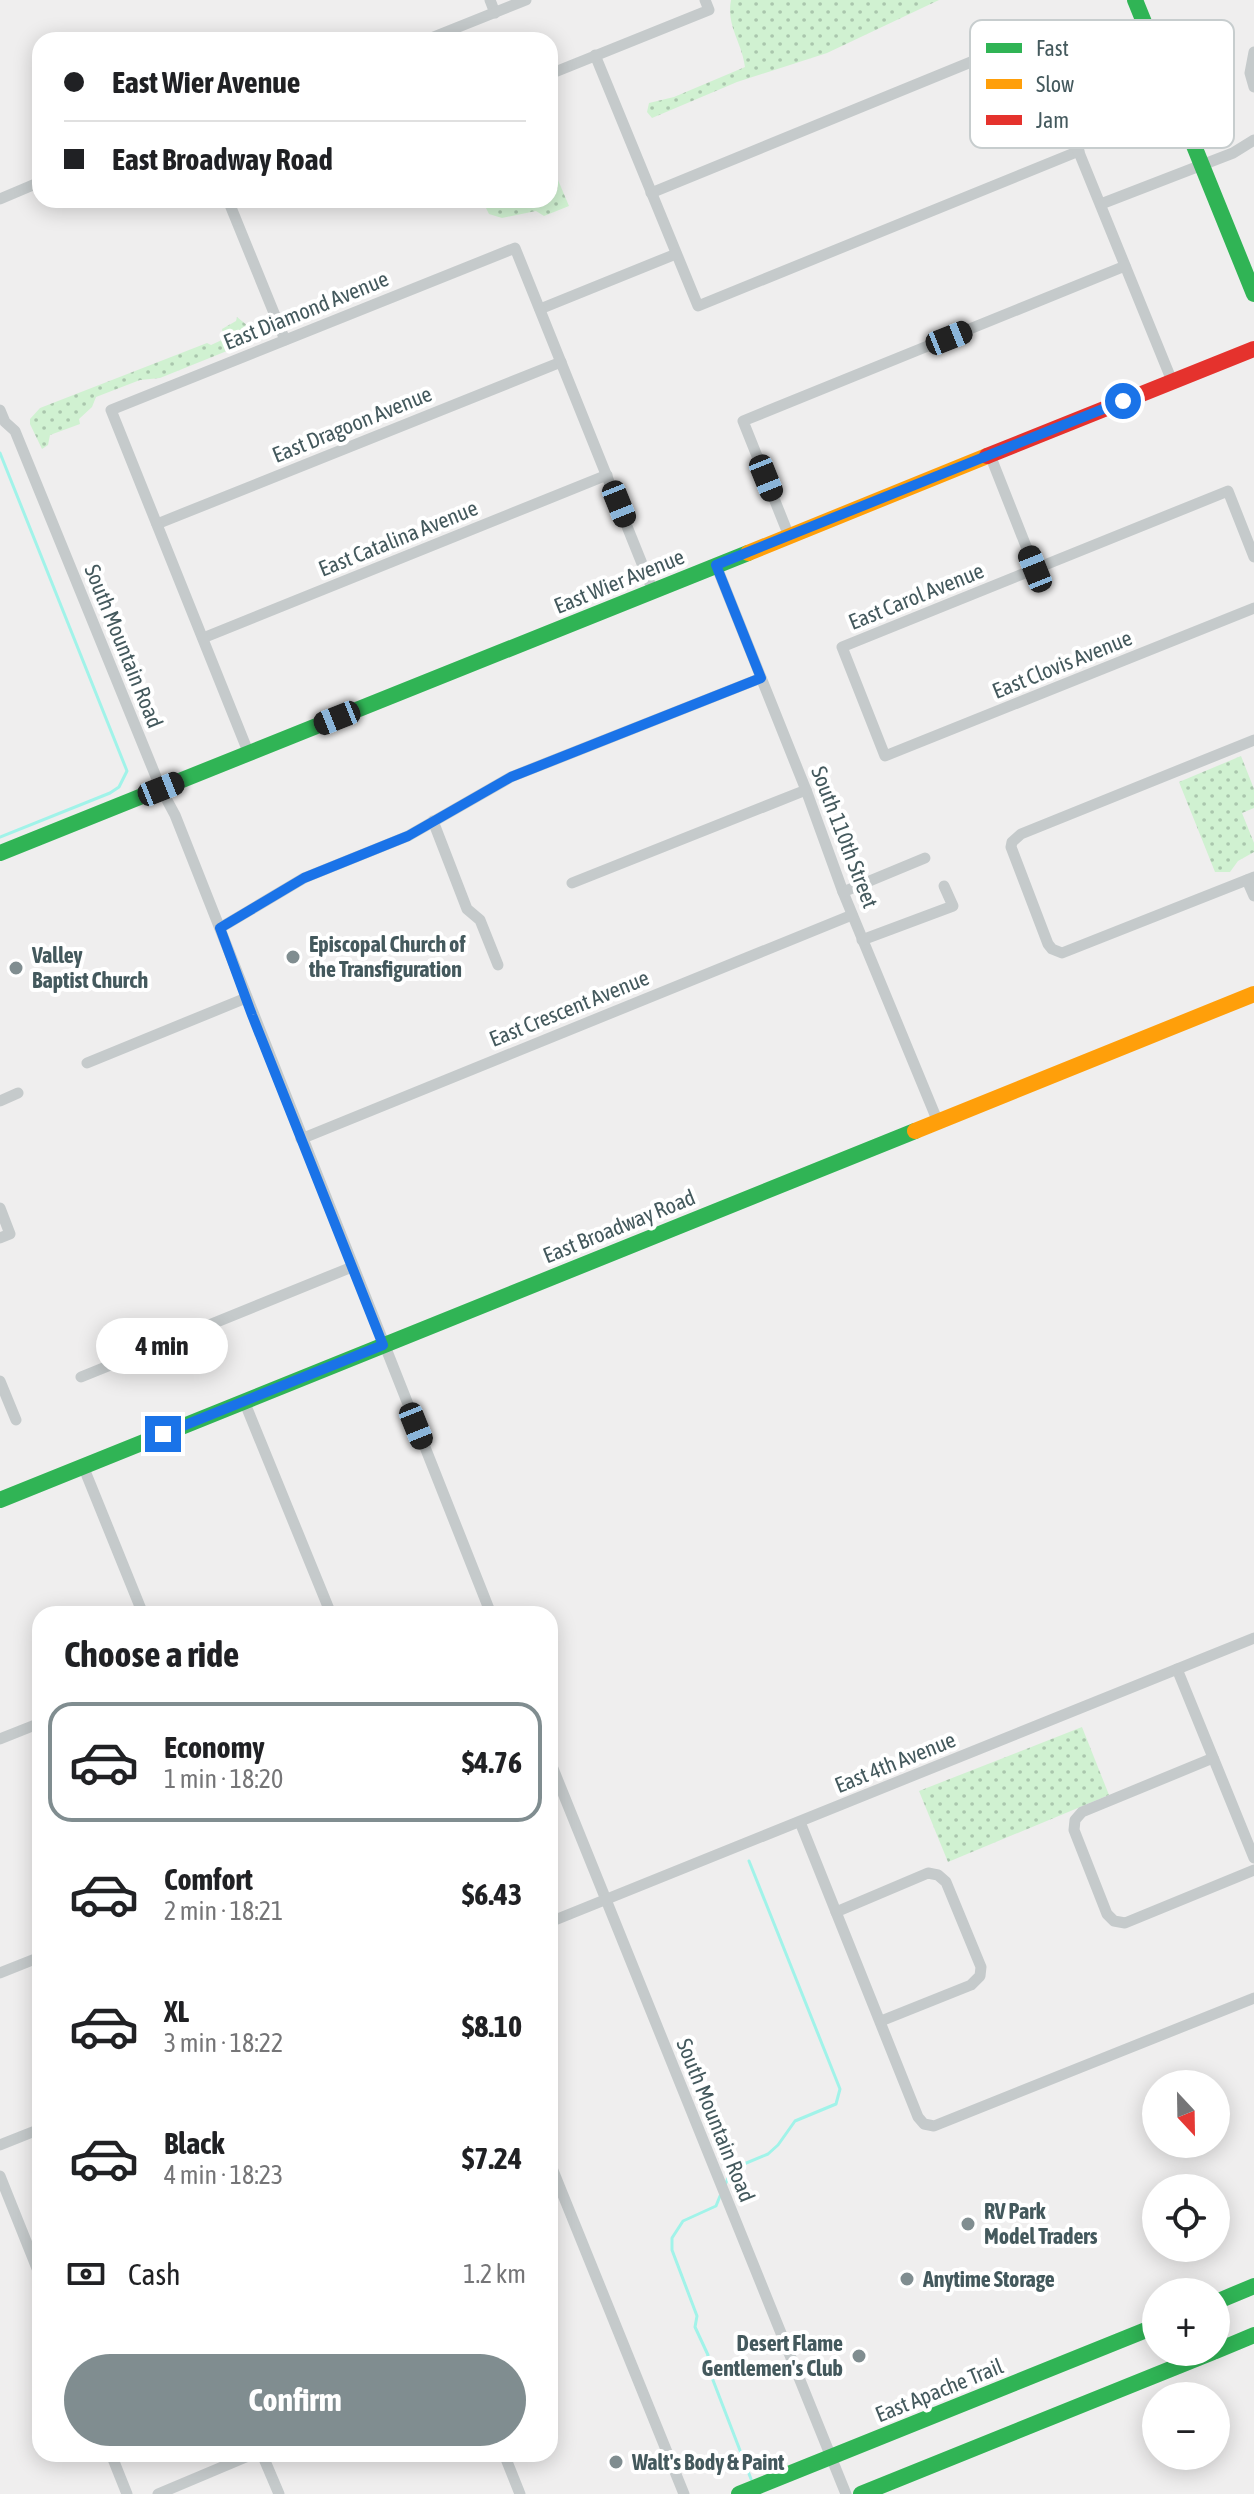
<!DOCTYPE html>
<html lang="en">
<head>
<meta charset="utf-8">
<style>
  :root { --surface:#fff; --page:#f2f2f2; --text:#202124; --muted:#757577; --line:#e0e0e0; --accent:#808d90 }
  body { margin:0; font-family:"Asap Condensed",sans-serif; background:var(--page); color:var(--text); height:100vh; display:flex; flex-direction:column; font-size:30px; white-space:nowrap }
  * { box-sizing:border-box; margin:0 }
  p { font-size:26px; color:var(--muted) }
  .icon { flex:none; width:44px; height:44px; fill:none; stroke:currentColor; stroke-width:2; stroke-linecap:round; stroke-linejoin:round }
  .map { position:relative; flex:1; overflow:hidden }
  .panel { position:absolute; left:32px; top:1606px; width:526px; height:856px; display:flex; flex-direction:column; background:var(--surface); border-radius:24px; box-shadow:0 4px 20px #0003 }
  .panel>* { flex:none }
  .banner { position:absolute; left:32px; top:32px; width:526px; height:176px; border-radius:24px; box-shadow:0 4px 20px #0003; display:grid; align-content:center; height:176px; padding:0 32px; background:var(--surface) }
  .needle { width:52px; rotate:158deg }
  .tools { position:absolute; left:1142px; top:2070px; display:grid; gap:16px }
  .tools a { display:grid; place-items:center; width:88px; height:88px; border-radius:50%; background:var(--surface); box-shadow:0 4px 20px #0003; font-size:40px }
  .end { position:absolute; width:36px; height:36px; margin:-18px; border:10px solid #1a73e8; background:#fff; box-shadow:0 0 0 4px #fff }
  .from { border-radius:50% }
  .bubble { position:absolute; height:56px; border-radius:28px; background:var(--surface); box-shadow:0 4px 20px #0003; font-size:26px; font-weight:700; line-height:56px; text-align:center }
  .car { position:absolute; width:24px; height:48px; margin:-24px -12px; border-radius:10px; box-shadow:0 0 6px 2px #0007; background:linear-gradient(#222 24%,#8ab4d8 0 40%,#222 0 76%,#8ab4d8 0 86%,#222 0) }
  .banner b { display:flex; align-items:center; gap:28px; height:76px; font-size:30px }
  .banner b+b { border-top:2px solid var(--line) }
  .banner i { width:20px; height:20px; background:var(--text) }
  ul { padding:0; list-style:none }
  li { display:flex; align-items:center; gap:24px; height:120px; margin:0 16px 12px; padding:0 16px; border:4px solid transparent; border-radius:24px }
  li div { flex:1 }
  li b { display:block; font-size:30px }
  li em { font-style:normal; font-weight:700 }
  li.selected { border-color:var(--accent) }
  li>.icon { width:72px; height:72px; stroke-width:1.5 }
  h2 { padding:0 32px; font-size:36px; line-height:96px }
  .pay { display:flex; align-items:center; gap:20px; height:88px; padding:0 32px; font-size:30px }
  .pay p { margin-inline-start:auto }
  .action { display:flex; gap:16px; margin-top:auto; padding:16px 32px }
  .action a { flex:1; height:92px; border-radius:48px; background:var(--accent); color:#fff; font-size:32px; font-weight:700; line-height:92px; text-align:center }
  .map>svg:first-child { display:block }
</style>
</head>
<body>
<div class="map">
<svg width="1254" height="2494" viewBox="0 0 1254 2494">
  <defs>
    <pattern id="grass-dots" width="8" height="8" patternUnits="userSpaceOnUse" patternTransform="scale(2)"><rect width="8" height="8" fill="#d0f1d1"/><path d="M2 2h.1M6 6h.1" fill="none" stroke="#aac6ad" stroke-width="1.8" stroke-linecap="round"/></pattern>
  </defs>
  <rect width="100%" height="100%" fill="#efeeee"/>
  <g fill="url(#grass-dots)">
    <path d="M731,0H939L827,53L737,82L652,118L647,112L649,103L674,97L745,67C742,42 726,26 731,0Z"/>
    <polygon points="550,161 569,206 544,216 536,211 502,218 489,214 482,200 550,200"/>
    <polygon points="237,317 248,326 257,321 267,324 268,331 264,336 160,378 140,380 96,397 92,407 79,419 80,424 50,435 48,445 42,449 30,424 30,419 40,408 207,343 211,345 224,339 222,329 236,321"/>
    <polygon points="1241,756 1254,789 1254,808 1242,813 1254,843 1254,852 1238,861 1230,872 1215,872 1179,782"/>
    <polygon points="1082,1727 1109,1795 948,1862 919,1791"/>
  </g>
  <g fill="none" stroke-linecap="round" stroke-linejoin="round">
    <g stroke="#a1f3e9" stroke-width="3">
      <polyline points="0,453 127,771 119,787 110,793 0,837"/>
      <polyline points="725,2185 732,2169 768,2154 778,2145 795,2121 836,2104 840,2089 749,1861"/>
      <polyline points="720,2196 716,2206 683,2221 672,2238 672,2250 697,2316 695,2327 708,2355 706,2362 751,2479"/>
    </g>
    <g stroke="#c5cacb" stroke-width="11">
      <polyline points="490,0 495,13"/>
      <polyline points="426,40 526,0"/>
      <polyline points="1254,52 1250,73 1254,87"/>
      <polyline points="595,55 698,306 1079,151"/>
      <polyline points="550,74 709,10 705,0"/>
      <polyline points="651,193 1032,37 1172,381"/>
      <polyline points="0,199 40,182"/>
      <polyline points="228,200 285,340"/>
      <polyline points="1101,204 1233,153 1254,140"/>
      <polyline points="540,309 676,254"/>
      <polyline points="0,410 5,422 15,431 161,789 175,815 491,1614"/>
      <polyline points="990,455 1035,569"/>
      <polyline points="157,524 561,362"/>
      <polyline points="789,536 743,421 1125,266"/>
      <polyline points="1254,557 1228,491 842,647 885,756 1254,608"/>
      <polyline points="716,565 806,790 843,892 938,1122"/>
      <polyline points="203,638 607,475"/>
      <polyline points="1254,740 1021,834 1012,842 1011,847 1048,944 1052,949 1062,953 1254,877"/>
      <polyline points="249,754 111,410 515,248 653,591"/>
      <polyline points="433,821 467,909 480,920 498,965"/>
      <polyline points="1247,880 1254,896"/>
      <polyline points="572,883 806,790"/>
      <polyline points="843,892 925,858"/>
      <polyline points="220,928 304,878 408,836 511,777 761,678"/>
      <polyline points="862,940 953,906 944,886"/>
      <polyline points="87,1063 246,998"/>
      <polyline points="0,1101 18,1093"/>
      <polyline points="301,1139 852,915"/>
      <polyline points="0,1208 10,1234 0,1238"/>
      <polyline points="81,1377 352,1267"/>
      <polyline points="0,1381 16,1420"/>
      <polyline points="244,1401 331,1614"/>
      <polyline points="83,1466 143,1614"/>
      <polyline points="1177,1669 1254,1858"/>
      <polyline points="0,1739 40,1723"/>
      <polyline points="1213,1758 1082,1812 1075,1820 1074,1830 1107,1914 1114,1921 1125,1923 1254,1870"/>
      <polyline points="550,1761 846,2494"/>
      <polyline points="800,1822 918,2117 924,2124 934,2126 1254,1998"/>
      <polyline points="836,1912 928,1873 938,1875 946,1882 981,1967 980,1976 971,1985 881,2021"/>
      <polyline points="550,1922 1254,1638"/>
      <polyline points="0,1973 40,1957"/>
      <polyline points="0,2145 40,2129"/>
      <polyline points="550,2163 684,2494"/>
      <polyline points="0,2176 40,2276"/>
      <polyline points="111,2454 127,2494"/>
      <polyline points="262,2454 279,2494"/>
      <polyline points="504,2454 520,2494"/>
      <polyline points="158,2494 253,2454"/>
    </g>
    <g stroke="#30b455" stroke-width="16">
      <polyline points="1135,0 1254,294"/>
      <polyline points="0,853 748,553"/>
      <polyline points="0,1500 915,1131"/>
      <polyline points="1216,2302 1254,2286"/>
      <polyline points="1216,2351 1254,2335"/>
      <polyline points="739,2494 1156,2326"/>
      <polyline points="861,2494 1213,2352"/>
    </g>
    <g stroke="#ff9f0a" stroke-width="16">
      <polyline points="748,553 987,456"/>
      <polyline points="915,1131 1254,994"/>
    </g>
    <polyline stroke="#e5322d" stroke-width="16" points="987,456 1254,349"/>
  </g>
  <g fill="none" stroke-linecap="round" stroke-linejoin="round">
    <polyline stroke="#1a73e8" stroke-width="10" points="163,1434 383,1345 252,1015 220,928 304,878 408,836 511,777 761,678 716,565 1123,401"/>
  </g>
  <g fill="#808d90" stroke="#fff" stroke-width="3">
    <circle cx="293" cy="957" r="8"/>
    <circle cx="16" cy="968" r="8"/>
    <circle cx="968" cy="2224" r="8"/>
    <circle cx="907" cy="2279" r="8"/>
    <circle cx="859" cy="2356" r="8"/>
    <circle cx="616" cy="2462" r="8"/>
  </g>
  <g text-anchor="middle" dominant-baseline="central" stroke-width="8" stroke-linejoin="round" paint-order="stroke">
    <g font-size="22" fill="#44595d" stroke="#fff">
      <text transform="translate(306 310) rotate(-22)">East Diamond Avenue</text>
      <text transform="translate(352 424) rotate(-22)">East Dragoon Avenue</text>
      <text transform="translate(398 538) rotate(-22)">East Catalina Avenue</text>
      <text transform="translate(619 581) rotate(-22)">East Wier Avenue</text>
      <text transform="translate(916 596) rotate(-22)">East Carol Avenue</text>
      <text transform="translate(124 646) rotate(68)">South Mountain Road</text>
      <text transform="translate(1062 664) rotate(-22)">East Clovis Avenue</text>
      <text transform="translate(845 837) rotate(69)">South 110th Street</text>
      <text transform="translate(569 1008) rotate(-22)">East Crescent Avenue</text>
      <text transform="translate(619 1226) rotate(-22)">East Broadway Road</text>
      <text transform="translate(895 1762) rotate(-22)">East 4th Avenue</text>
      <text transform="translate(716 2120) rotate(68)">South Mountain Road</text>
      <text transform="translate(939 2390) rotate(-22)">East Apache Trail</text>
    </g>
    <g font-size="22" font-weight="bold" fill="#44595d" stroke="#fff" text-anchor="start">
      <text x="309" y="944">Episcopal Church of<tspan x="309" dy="25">the Transfiguration</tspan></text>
      <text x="32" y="955">Valley<tspan x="32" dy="25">Baptist Church</tspan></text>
      <text x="984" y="2211">RV Park<tspan x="984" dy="25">Model Traders</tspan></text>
      <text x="923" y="2279">Anytime Storage</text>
      <text x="843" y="2343" text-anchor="end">Desert Flame<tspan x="843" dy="25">Gentlemen's Club</tspan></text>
      <text x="632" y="2462">Walt's Body &amp; Paint</text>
    </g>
  </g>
  <rect x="970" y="20" width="264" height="128" rx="12" fill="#fff" stroke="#c7cdce" stroke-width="2"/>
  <rect x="986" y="43" width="36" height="10" fill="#30b455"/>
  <rect x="986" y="79" width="36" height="10" fill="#ff9f0a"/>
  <rect x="986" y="115" width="36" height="10" fill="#e5322d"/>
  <g font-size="22" fill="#44595d">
    <text x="1036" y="56">Fast</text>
    <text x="1036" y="92">Slow</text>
    <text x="1036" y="128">Jam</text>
  </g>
</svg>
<div class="tools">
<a><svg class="needle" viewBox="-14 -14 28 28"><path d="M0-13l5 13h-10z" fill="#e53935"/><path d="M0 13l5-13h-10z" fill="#757577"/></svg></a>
<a><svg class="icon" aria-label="locate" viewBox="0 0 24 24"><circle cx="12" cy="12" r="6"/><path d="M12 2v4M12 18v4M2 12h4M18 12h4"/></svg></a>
<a>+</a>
<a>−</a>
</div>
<i class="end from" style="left:1123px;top:401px"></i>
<i class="end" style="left:163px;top:1434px"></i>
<div class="bubble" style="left:96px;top:1318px;width:132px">4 min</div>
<i class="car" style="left:949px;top:338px;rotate:68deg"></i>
<i class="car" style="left:766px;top:478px;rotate:158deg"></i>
<i class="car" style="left:619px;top:504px;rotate:158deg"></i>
<i class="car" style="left:1035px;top:569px;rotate:338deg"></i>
<i class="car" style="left:337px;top:718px;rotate:248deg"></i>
<i class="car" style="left:161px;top:789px;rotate:68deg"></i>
<i class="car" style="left:416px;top:1426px;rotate:158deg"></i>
<div class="banner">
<b><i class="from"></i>East Wier Avenue</b>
<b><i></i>East Broadway Road</b>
</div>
<section class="panel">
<h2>Choose a ride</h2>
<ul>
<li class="selected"><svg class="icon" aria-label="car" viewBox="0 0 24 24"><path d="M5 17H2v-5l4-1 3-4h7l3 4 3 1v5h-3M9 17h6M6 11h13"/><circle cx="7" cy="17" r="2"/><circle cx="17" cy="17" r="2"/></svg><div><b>Economy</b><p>1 min · 18:20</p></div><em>$4.76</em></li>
<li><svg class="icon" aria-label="car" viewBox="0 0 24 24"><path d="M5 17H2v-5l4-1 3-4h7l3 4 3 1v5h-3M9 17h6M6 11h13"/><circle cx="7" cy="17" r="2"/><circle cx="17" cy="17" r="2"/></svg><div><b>Comfort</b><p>2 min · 18:21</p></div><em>$6.43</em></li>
<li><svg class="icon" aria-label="car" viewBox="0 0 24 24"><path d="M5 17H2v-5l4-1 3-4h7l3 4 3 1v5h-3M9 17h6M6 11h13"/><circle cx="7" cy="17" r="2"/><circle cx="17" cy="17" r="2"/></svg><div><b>XL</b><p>3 min · 18:22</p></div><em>$8.10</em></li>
<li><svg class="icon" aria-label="car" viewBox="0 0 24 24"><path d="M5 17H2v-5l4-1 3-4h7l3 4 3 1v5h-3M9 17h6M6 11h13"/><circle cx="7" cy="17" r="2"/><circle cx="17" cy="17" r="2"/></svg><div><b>Black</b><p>4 min · 18:23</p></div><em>$7.24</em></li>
</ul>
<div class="pay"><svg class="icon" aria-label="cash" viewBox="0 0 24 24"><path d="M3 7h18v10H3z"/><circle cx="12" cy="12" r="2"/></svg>Cash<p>1.2 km</p></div>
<div class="action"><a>Confirm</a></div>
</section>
</div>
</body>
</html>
